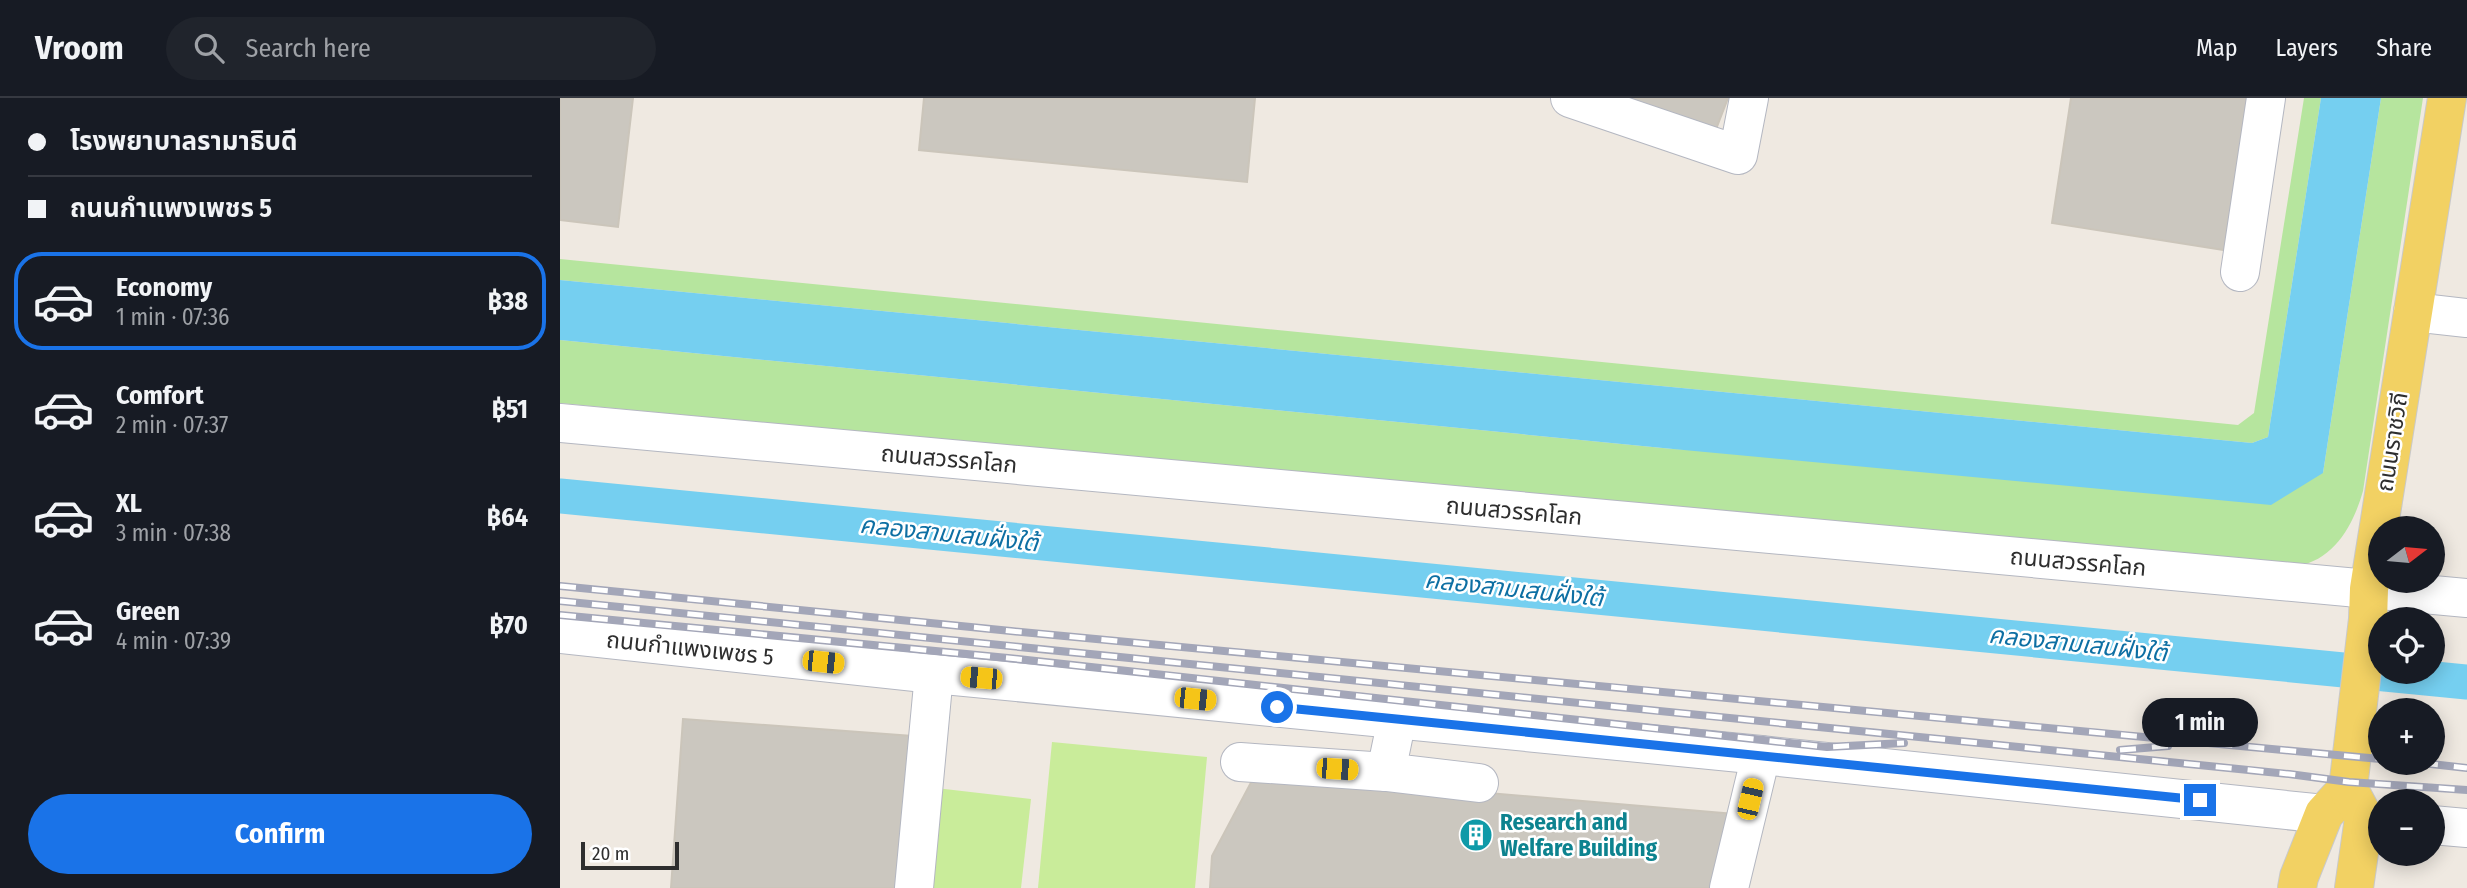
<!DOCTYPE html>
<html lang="en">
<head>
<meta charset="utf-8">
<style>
  :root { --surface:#171b24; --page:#20242c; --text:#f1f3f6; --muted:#9ea1a6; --line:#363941; --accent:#1a73e8 }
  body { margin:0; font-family:"Fira Sans Condensed","Noto Sans Thai",sans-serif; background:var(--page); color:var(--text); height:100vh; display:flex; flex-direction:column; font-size:26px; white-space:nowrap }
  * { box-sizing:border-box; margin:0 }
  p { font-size:23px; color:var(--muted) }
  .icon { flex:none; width:38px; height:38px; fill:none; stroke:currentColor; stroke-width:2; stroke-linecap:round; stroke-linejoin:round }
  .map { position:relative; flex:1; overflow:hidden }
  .panel { display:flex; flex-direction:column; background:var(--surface); width:560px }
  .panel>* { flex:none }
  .banner { display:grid; align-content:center; height:154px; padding:0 28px; background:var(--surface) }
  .needle { width:46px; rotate:74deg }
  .controls { position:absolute; left:1808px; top:418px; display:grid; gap:14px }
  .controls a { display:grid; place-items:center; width:77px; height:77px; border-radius:50%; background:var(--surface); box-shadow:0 4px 18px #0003; font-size:35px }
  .scale { position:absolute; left:21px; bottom:18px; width:98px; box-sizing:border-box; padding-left:7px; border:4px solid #2e2e2e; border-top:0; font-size:19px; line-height:24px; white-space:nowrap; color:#2e2e2e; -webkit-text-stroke:5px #fff; paint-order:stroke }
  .end { position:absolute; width:32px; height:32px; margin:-16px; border:9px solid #1a73e8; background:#fff; box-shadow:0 0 0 4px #fff }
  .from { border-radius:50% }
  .bubble { position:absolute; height:49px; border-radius:24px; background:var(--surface); box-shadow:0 4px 18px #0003; font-size:23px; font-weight:700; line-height:49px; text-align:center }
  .car { position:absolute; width:21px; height:42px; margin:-21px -10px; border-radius:9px; box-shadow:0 0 5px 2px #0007; background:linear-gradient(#f5c518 24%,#345 0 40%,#f5c518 0 76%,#345 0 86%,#f5c518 0) }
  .banner b { display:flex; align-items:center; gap:24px; height:66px; font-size:26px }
  .banner b+b { border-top:2px solid var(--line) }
  .banner i { width:18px; height:18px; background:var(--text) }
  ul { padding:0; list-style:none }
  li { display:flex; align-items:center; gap:21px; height:98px; margin:0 14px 10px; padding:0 14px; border:4px solid transparent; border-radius:28px }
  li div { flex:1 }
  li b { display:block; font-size:26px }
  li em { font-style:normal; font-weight:700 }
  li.on { border-color:var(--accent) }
  li>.icon { width:63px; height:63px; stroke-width:1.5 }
  .primary-button { display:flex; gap:14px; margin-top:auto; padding:14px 28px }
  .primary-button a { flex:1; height:80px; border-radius:42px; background:var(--accent); color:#fff; font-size:28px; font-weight:700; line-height:80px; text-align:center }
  header { display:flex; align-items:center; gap:42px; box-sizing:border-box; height:98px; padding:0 35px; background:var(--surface); border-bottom:2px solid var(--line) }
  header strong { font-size:33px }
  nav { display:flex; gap:38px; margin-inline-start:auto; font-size:24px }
  .search { width:490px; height:63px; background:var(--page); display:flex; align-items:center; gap:18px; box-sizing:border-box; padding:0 24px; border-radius:38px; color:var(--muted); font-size:26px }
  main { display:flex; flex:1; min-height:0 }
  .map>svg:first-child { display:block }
</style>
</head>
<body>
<header>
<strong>Vroom</strong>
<div class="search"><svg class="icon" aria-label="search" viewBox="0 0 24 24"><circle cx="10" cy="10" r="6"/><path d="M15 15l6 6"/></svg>Search here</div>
<nav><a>Map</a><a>Layers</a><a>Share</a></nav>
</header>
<main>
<section class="panel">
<div class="banner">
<b><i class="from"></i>โรงพยาบาลรามาธิบดี</b>
<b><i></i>ถนนกำแพงเพชร 5</b>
</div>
<ul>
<li class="on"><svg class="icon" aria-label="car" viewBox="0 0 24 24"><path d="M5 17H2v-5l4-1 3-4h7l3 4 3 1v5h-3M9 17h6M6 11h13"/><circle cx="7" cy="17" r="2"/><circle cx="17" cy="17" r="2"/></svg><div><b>Economy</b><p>1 min · 07:36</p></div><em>฿38</em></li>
<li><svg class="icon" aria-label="car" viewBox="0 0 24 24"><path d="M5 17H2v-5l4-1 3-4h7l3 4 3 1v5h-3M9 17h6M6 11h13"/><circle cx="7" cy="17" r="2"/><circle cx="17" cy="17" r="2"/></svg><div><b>Comfort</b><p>2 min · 07:37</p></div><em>฿51</em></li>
<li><svg class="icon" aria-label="car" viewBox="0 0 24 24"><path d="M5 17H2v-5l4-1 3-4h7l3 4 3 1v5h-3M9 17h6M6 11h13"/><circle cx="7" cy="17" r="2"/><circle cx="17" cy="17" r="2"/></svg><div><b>XL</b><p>3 min · 07:38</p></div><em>฿64</em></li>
<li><svg class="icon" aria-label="car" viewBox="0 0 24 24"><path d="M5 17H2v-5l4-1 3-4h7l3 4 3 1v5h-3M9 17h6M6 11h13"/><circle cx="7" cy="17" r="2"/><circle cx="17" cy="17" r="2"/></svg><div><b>Green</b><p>4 min · 07:39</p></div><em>฿70</em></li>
</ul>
<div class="primary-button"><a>Confirm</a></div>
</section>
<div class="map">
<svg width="1907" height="790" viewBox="0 0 1907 790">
  <rect width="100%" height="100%" fill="#efe9e1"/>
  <g fill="#b6e59e">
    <polygon points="1744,0 1761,0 1708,339 1692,345 0,182 0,161 1678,327 1694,315"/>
    <path d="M1821,0H1863L1803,393C1794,425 1775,462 1737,468C1716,471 1692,467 1670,466L0,305V242L1113,351L1763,375Z"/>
  </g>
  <g fill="#c9ec9a">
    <polygon points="492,644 647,659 635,790 478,790"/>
    <polygon points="376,690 471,701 461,790 366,790"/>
  </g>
  <polygon fill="#75cff0" points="1761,0 1821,0 1763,375 1711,407 1113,351 0,242 0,182 1692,345 1708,339"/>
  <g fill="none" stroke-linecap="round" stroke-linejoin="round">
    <polyline stroke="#75cff0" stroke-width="35" points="0,398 1907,584"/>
  </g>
  <g fill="#cbc7bf" stroke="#cbc5ba" stroke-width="2">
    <polygon points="0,0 73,0 58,129 0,122"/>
    <polygon points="364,0 695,0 687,84 359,52"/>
    <polygon points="1054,0 1168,0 1153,39"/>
    <polygon points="1511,0 1687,0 1664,152 1492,125"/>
    <polygon points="123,621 352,638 341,790 111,790"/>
    <polygon points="696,675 1174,716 1157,790 650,790 652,758"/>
  </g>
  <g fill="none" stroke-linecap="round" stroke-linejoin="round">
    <defs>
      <g id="minor">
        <polyline points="1010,0 1178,57 1189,0"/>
        <polyline points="1680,174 1706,0"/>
        <polyline points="1853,214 1907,220"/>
        <polyline points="0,325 1907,500"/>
        <polyline points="0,536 374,576 1201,657 1764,716"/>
        <polyline points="837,621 826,674 919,685"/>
        <polyline points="680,664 826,674"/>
        <polyline points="1872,727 1907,730"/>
        <polyline points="354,790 374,576"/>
        <polyline points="1169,790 1201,657"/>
      </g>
      <g id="major">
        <polyline points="1737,790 1739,779 1764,716 1788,690"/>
        <polyline points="1794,790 1804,720 1788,690 1808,521 1809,491 1887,0"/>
      </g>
    </defs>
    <use href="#minor" stroke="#b4b7c1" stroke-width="40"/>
    <use href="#major" stroke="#c9c9c9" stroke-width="40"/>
    <use href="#minor" stroke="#fff" stroke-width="38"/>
    <use href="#major" stroke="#f2d163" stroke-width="38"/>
    <defs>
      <g id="rail">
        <polyline points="0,488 451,533 1820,661"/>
        <polyline points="0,503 1729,676 1789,684 1907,692"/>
        <polyline points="0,517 448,560 1267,649 1344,645"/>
        <polyline points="1560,652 1608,648"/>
        <polyline points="1862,665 1907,670"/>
      </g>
    </defs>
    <use href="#rail" stroke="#a3a6b8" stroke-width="8"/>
    <use href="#rail" stroke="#fff" stroke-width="5" stroke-dasharray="16" stroke-linecap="butt"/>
  </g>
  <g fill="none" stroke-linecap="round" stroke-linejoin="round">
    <polyline stroke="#1a73e8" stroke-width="9" points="717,609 1640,702"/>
  </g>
  <defs>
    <symbol id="building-disc" viewBox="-11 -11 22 22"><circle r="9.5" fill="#0f9aa8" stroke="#fff"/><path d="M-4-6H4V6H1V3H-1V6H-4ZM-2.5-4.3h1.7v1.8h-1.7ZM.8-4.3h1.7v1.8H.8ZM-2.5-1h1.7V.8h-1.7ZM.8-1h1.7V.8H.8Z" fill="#fff"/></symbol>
  </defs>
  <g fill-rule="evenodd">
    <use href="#building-disc" x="897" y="718" width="38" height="38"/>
  </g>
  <g text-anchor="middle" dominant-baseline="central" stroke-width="5" stroke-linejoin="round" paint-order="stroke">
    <g font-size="23" fill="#2e2e2e" stroke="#fff">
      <text transform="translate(1832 344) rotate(-81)">ถนนราชวิถี</text>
      <text transform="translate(389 361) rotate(5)">ถนนสวรรคโลก</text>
      <text transform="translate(954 413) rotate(5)">ถนนสวรรคโลก</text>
      <text transform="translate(1518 464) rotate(5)">ถนนสวรรคโลก</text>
      <text transform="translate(130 550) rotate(6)">ถนนกำแพงเพชร 5</text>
    </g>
    <g font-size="23" font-weight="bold" fill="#0d838f" stroke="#fff" text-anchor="start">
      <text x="940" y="724">Research and<tspan x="940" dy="26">Welfare Building</tspan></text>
    </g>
    <g font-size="24" font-style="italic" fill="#0d6fa3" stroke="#fff">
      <text transform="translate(389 436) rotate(6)">คลองสามเสนฝั่งใต้</text>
      <text transform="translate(954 491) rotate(6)">คลองสามเสนฝั่งใต้</text>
      <text transform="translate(1518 546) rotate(6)">คลองสามเสนฝั่งใต้</text>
    </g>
  </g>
</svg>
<div class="controls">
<a><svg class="needle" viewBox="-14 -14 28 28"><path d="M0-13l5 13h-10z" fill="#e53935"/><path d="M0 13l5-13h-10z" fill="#9ea1a6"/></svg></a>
<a><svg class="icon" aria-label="locate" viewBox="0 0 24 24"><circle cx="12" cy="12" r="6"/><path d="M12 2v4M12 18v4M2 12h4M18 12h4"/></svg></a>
<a>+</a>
<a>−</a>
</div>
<div class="scale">20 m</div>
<i class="end from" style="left:717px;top:609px"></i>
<i class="end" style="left:1640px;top:702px"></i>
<div class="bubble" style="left:1582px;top:600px;width:116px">1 min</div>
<i class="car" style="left:263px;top:564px;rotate:96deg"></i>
<i class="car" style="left:421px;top:580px;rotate:275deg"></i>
<i class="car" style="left:635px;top:601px;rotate:96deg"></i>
<i class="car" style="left:777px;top:671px;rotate:94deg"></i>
<i class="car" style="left:1190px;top:701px;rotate:13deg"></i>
</div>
</main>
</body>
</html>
